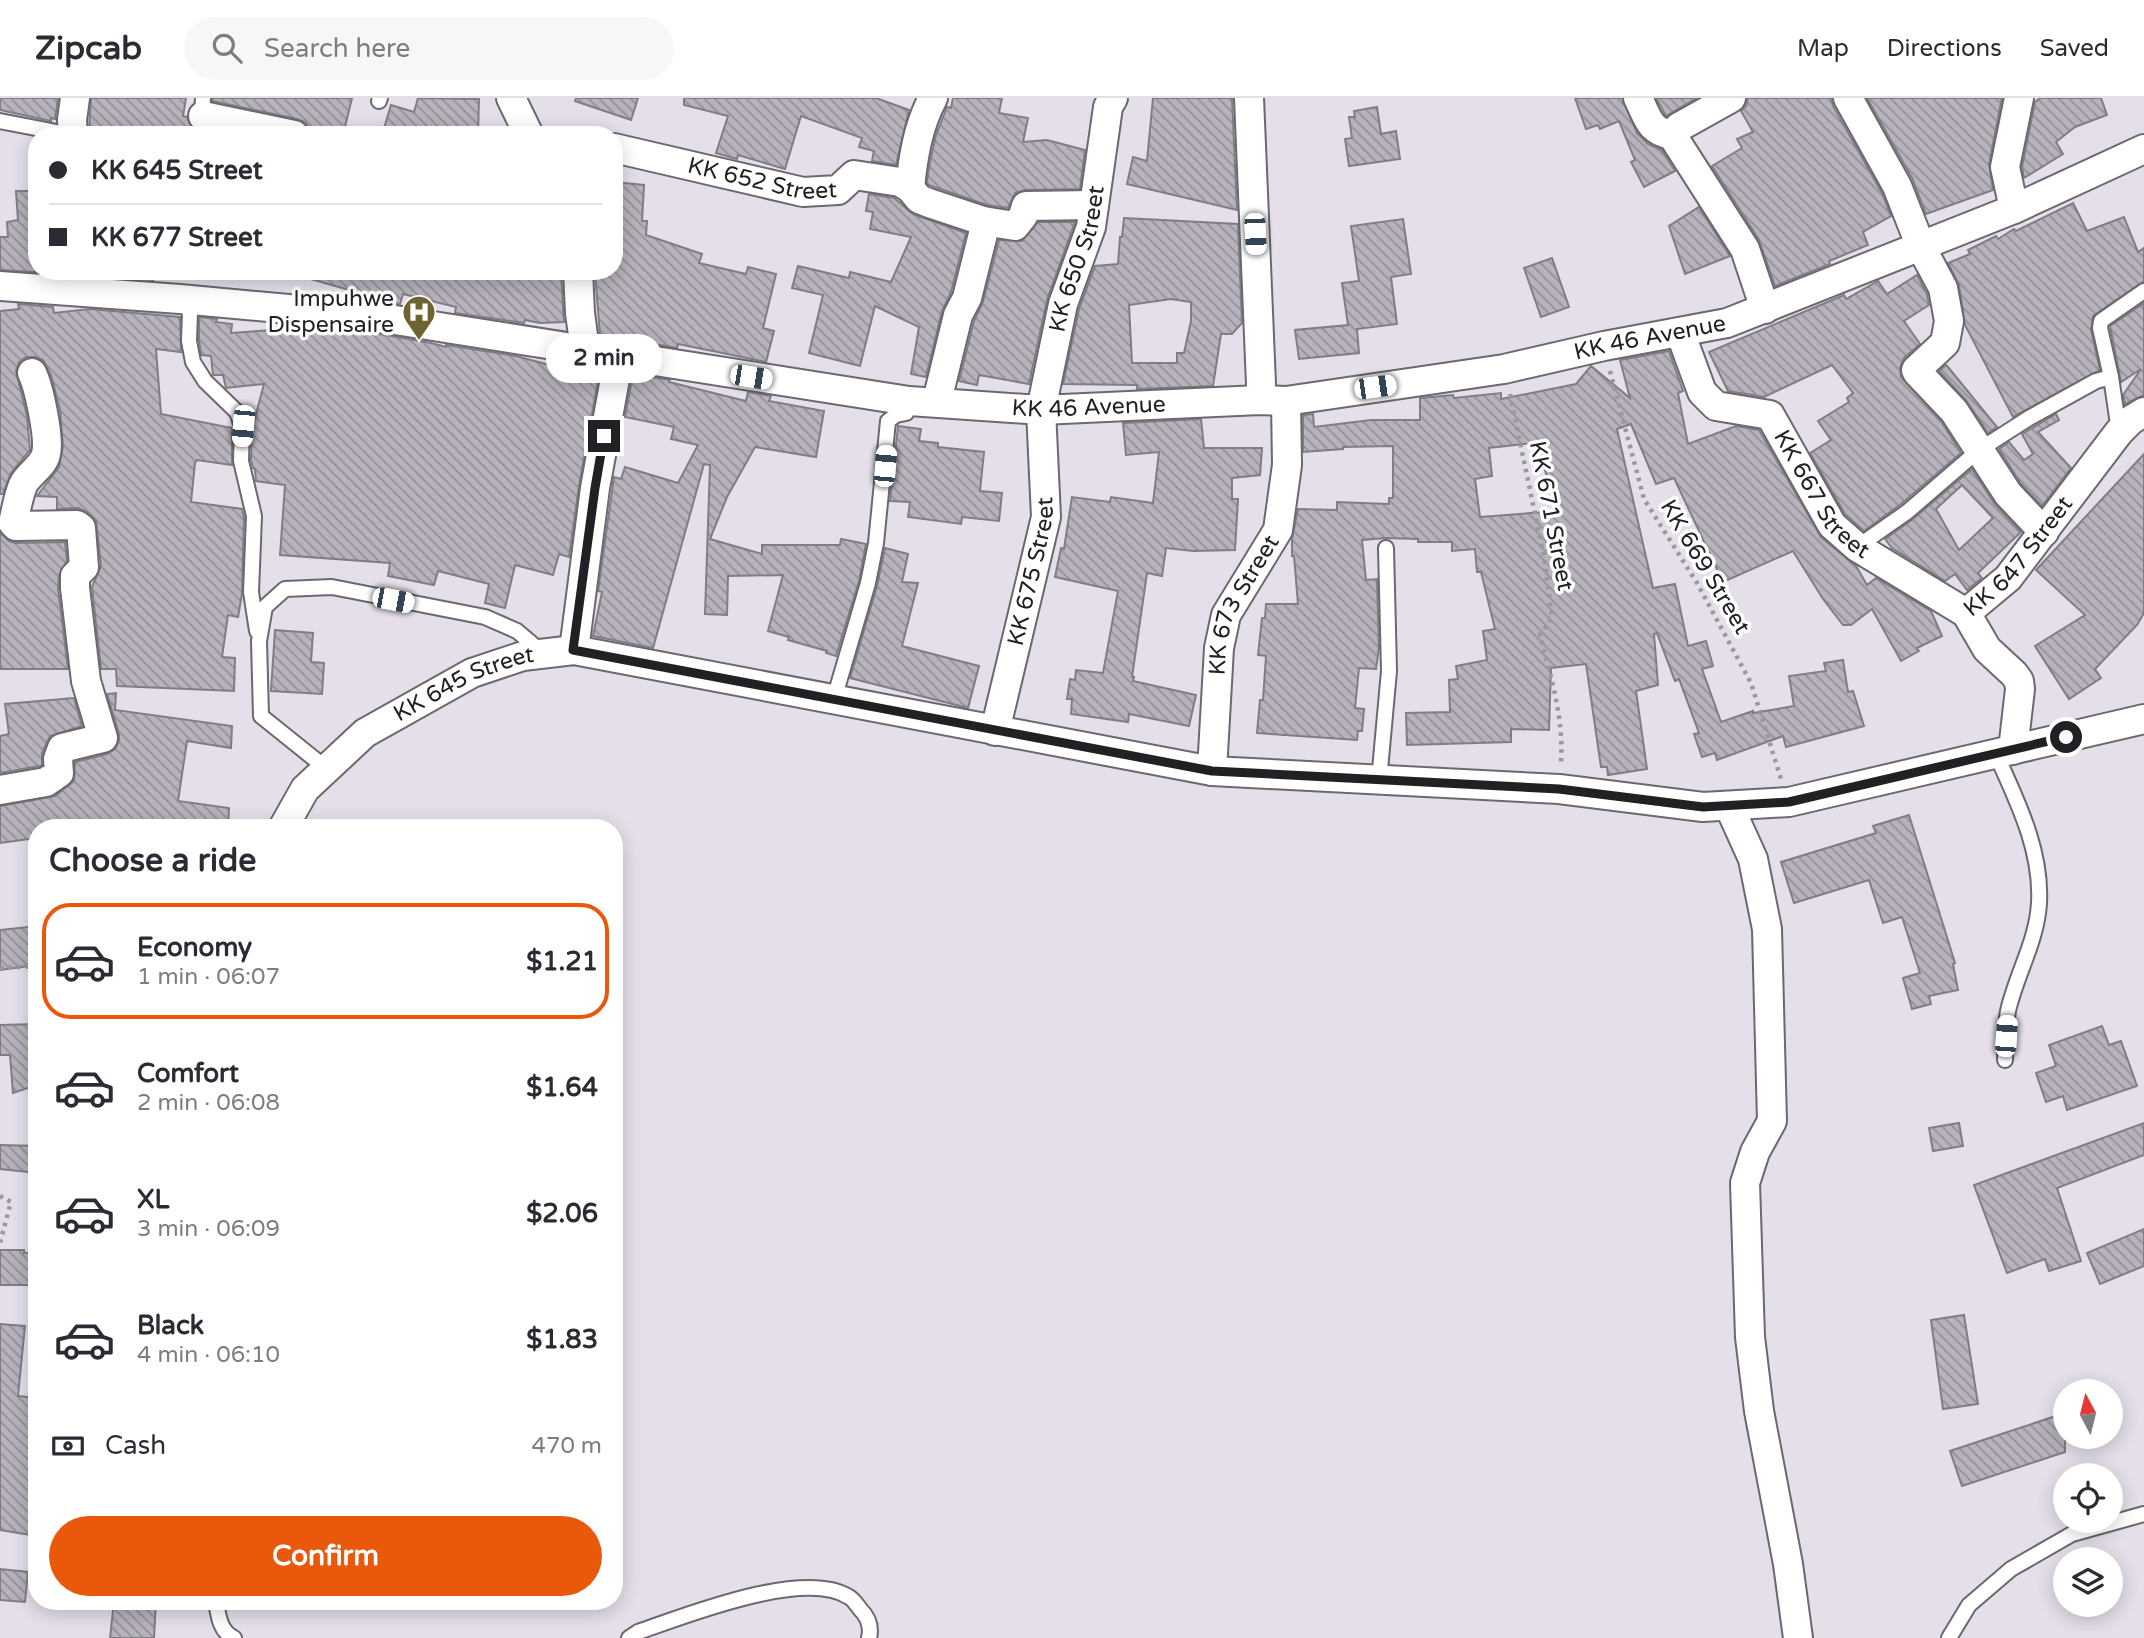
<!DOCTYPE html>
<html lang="en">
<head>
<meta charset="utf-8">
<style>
  :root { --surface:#fff; --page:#f7f7f7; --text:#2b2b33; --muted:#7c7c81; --line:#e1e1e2; --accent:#ea580c }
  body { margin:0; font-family:"Varela Round",sans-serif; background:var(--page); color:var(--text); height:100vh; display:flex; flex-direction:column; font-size:26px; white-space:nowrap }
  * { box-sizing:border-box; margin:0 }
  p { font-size:23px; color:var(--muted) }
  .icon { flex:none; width:38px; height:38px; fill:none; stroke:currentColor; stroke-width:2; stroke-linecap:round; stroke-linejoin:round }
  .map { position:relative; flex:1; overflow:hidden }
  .side { position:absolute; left:28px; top:721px; width:595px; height:791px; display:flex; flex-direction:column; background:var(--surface); border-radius:28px; box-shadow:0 4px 18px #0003 }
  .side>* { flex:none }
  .top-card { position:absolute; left:28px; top:28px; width:595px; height:154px; border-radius:28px; box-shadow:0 4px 18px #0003; display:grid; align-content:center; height:154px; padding:0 21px; background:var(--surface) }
  .needle { width:46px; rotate:353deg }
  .controls { position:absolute; left:2053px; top:1281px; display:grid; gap:14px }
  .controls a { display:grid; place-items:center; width:70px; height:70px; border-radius:50%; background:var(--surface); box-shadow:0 4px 18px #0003; font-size:35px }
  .end { position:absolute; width:32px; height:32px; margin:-16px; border:9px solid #222024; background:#fff; box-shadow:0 0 0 4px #fff }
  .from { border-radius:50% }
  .bubble { position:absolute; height:49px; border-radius:24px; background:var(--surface); box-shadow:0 4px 18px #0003; font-size:23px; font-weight:700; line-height:49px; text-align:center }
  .car { position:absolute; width:21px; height:42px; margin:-21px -10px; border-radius:9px; box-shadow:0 0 5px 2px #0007; background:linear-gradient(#fff 24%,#345 0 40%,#fff 0 76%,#345 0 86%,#fff 0) }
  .top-card b { display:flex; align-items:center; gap:24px; height:66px; font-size:26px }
  .top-card b+b { border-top:2px solid var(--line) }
  .top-card i { width:18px; height:18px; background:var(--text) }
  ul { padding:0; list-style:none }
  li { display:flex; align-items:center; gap:21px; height:116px; margin:0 14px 10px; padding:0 7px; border:4px solid transparent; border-radius:28px }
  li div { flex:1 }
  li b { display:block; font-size:26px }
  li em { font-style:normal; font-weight:700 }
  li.selected { border-color:var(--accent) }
  li>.icon { width:63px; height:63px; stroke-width:1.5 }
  h2 { padding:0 21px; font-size:32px; line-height:84px }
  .pay { display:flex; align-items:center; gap:18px; height:77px; padding:0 21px; font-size:26px }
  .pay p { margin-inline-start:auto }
  .button { display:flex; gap:14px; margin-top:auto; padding:14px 21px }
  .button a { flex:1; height:80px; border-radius:42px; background:var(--accent); color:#fff; font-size:28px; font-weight:700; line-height:80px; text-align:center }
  header { display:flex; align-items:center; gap:42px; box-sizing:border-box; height:98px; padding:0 35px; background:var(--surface); border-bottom:2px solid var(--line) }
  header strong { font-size:33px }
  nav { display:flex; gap:38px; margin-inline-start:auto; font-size:24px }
  .search { width:490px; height:63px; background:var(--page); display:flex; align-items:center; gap:18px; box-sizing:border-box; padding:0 24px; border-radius:38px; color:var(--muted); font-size:26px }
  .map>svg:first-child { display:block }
</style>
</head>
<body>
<header>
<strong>Zipcab</strong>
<div class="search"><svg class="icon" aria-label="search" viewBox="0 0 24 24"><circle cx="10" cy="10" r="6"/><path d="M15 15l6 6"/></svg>Search here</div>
<nav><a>Map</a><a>Directions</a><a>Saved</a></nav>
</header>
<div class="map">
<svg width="2144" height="1540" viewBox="0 0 2144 1540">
  <defs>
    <pattern id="building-back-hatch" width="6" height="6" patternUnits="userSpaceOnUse" patternTransform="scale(1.75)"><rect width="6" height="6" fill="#b7b2bb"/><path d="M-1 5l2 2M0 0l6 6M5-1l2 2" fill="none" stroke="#949098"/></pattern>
  </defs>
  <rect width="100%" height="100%" fill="#e4dfe9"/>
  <g fill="url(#building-back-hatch)" stroke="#817d85" stroke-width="2" fill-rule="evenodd">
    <polygon points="0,0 58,0 55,21 51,20 51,23 0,12"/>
    <polygon points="91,0 186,0 183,18 187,19 192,30 191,37 103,37 89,33"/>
    <polygon points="213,0 352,0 343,37 309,30 305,24 297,21 212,3"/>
    <polygon points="418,0 479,1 478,37 382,37 391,7 414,14"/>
    <polygon points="576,0 638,0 631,22 575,3"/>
    <polygon points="684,0 876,0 909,12 896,67 872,63 874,53 859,49 862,40 801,18 785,71 738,57 737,61 716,55 728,18 684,7"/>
    <polygon points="953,0 1002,0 999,15 1028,20 1023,44 1047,42 1085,52 1080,91 1025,92 1015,95 1008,110 987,107 929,87 927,85 929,69 936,37 947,9 951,10"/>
    <polygon points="1153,0 1232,0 1237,112 1127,86 1133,59 1147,63"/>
    <polygon points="1575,0 1622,0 1637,35 1648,46 1662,52 1675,73 1644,89 1631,64 1635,62 1619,23 1600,31 1598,27 1586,31"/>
    <polygon points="1656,0 1697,0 1666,18"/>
    <polygon points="1748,0 1831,0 1833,8 1882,95 1891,118 1863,134 1868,147 1829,163 1830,166 1775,188 1759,142 1712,68 1742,50 1737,41 1753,34 1741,13 1746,8"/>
    <polygon points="1867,0 2002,0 1989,66 1993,92 1926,116 1912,80"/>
    <polygon points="2040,0 2101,0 2107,17 2075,29 2056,44 2063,56 2024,80 2022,69 2035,4"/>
    <polygon points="1377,9 1381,36 1396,33 1400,61 1349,68 1345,41 1352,40 1349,19 1355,19 1354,13"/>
    <polygon points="614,84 644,87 642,123 647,123 646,137 702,156 699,165 746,176 748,169 776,176 763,230 774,233 766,264 678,246 677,250 600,237 595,175 614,173"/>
    <polygon points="16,93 37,93 37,173 51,175 0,172 0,139 8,139 7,124 18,122"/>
    <polygon points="869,96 894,100 913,116 966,135 951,194 942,213 926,279 911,276 919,229 875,208 860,268 809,255 823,197 792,190 798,168 849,180 850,174 891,184 911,139 870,131 873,114 866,113"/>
    <polygon points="2073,105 2087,133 2124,119 2138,154 2144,150 2144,183 2093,218 2091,232 2100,272 2013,319 1965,227 1959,187 1948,165 1970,156 1968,152 1996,138 1998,141 2014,131 2016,133"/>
    <polygon points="1699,109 1730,158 1685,176 1669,128"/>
    <path d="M1124,120L1238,126L1242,225L1232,236H1221L1213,288L1137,291V287L1063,286L1079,211L1095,168L1118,166L1120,139H1122ZM1171,201L1191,204V223L1184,255H1177V265H1132L1129,207Z"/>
    <polygon points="1403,121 1411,176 1391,179 1397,226 1357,231 1359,255 1299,261 1295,232 1348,227 1342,185 1359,183 1351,128"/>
    <polygon points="1038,124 1075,124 1047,202 1029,286 979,277 977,287 959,283 974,223 983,204 999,142 1022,143"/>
    <polygon points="1552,160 1569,209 1541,219 1524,170"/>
    <polygon points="122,173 153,173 153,182 122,180"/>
    <polygon points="308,173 561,175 564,224 540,225 525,222 524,225 455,215 456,209 403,196 400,206 398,206 307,180"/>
    <polygon points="1917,177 1927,196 1929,207 1904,223 1920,246 1904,260 1900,270 1901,279 1941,323 1961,355 1901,406 1864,433 1845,416 1810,355 1831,342 1818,323 1849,304 1847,300 1853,295 1832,267 1764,299 1728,293 1709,254 1844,197 1846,201 1878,183 1887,196"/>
    <polygon points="2144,205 2144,297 2125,306 2123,297 2141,271 2121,284 2110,228"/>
    <polygon points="18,206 53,209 54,215 90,211 180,219 181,254 156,251 161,316 232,330 232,367 197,362 195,365 191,404 242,411 244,419 242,496 238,519 228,517 222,559 235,560 234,593 117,588 116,571 101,571 92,489 101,468 96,423 87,414 78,410 57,411 57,399 37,398 59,369 63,348 60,312 51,277 43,262 35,259 26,259 19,264 16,273 27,318 30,352 11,375 3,396 0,396 0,213 19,211"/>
    <polygon points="199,219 217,221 216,224 232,226 231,235 273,232 273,229 304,229 374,235 431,245 446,249 446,247 516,258 587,277 590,270 600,271 579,388 569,459 559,456 553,477 515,467 505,510 485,505 489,486 438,473 434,487 388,478 390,465 280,457 285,387 256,383 255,371 253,370 251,362 252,331 264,286 226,290 223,277 213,277 211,258 201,257 199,242"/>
    <path d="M1669,253L1683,293L1678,295L1688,346L1736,328L1759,332L1821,439L1856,468L1867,487L1876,480L1931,513L1942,538L1917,550L1919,553L1901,563L1872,511L1851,527H1843L1823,501L1793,453L1723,484L1674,380L1656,386L1631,326L1617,331L1653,490L1675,486L1688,548L1706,543L1713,568L1702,571L1721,624L1753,613V615L1794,608L1789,578L1826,573L1824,565L1843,562L1848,594L1853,593L1864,628L1786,649L1783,638L1717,662L1715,655L1702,659L1694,636L1699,635L1679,581L1675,583L1657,535L1654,536L1658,587L1636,593L1647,671L1608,677L1607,669H1601L1586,566L1551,570L1549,632L1511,631V644L1407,647L1406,615L1450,614L1449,582L1458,581L1456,568L1487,562L1483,533L1495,531L1481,474H1477L1475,451L1452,453V444H1418V441L1386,440L1362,442L1366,482L1377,481L1379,550L1376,571L1359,570L1355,610L1364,611L1362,633H1358L1357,642L1257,635L1260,602H1263L1266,558L1258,557L1262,520H1265L1266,506H1298L1294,458H1292V441L1298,411L1337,412V404L1389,406V400H1393V348L1343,349V351L1303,354V317L1313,316L1314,329L1371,322H1420V300L1453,297L1454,300L1501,295V301L1576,286L1591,268L1630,300L1620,262ZM1533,345L1537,364L1542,363L1558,413L1480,419L1475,381L1492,378L1489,350Z"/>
    <polygon points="1946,267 1948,269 1997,329 1988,335 1966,302 1939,273"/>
    <polygon points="633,276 670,282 669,284 746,303 748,294 771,298 769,303 824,313 816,359 755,349 727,399 710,441 762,456 762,447 840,447 841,441 866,446 859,483 836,558 826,555 827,553 788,542 789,539 768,533 783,477 728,478 727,517 705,516 710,367 704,366 653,550 593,538 602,494 598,493 614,379 621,381 625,369 678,385 698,347 671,341 674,329 625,319"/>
    <polygon points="2056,316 2059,322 2038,334 2071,370 2042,408 2021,386 1999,351 2009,344 2024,362 2033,356 2022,336"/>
    <polygon points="1201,321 1204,350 1262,350 1260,377 1232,380 1232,401 1238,401 1235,452 1193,453 1166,450 1162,478 1147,475 1132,579 1134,579 1133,583 1196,597 1189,628 1129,616 1128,624 1071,616 1072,601 1067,601 1070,581 1075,582 1076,572 1103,575 1118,493 1055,479 1061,450 1064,451 1072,399 1110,404 1111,399 1153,405 1159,354 1126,357 1123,325"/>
    <polygon points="898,328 921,331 919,343 938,345 938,349 984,354 980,393 1002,395 999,423 962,419 961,426 908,419 910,404 890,403"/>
    <polygon points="2144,356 2144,515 2137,527 2095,571 2101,580 2069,601 2035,548 2085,517 2036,472"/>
    <path d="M1972,371L1994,405L2021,434L1978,475L1982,480L1967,492L1955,476L1945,483L1892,450L1885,441L1913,421ZM1962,387L1993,420L1959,452L1936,411Z"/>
    <polygon points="0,435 9,443 16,445 65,444 67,463 59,477 58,490 68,571 0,571"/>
    <polygon points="885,450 908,456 902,484 918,485 902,548 979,568 968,610 850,580 877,488"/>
    <polygon points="275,532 313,535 311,564 324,565 322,596 271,593"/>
    <polygon points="116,595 115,612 232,628 231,650 187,643 178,703 229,710 228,730 37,730 37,740 0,745 0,708 55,698 74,683 75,664 107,656 115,651 119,643 119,636 107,596"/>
    <polygon points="74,600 82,628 50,638 42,655 42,667 40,668 0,675 0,638 9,636 5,606"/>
    <polygon points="1909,717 1955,865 1953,866 1958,892 1929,898 1931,906 1912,911 1903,880 1920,875 1902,819 1883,825 1869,782 1794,805 1781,764 1876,735 1873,728"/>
    <polygon points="37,828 37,867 0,872 0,832"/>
    <polygon points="37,926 37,987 13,995 10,957 0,957 0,927"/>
    <polygon points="2102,928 2109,947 2121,943 2137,988 2067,1012 2063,998 2046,1004 2036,975 2056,968 2049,947"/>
    <polygon points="1959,1025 1963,1048 1933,1053 1929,1030"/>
    <polygon points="2144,1025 2144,1057 2057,1090 2081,1163 2049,1173 2045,1161 2007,1175 1974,1087"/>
    <polygon points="0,1047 37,1048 37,1075 0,1071"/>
    <polygon points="2144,1131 2144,1168 2100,1186 2087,1155"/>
    <polygon points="0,1152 24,1152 24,1155 37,1154 37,1187 0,1187"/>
    <polygon points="1964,1217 1978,1306 1943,1311 1931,1222"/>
    <polygon points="0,1226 25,1228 18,1298 37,1300 37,1438 0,1432"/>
    <polygon points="2065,1315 2065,1354 1962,1388 1950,1353"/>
    <polygon points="0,1471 28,1474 25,1504 0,1502"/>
    <polygon points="114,1503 156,1503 154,1540 110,1540"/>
  </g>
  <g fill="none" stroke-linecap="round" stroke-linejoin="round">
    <defs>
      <g id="lane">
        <polyline points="379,3 380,0"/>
        <polyline points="0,23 72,37"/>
        <polyline points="201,37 203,0"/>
        <polyline points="181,202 190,214 189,243 193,264 205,283 237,314 242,328 241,363 254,418 251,494 257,533"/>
        <polyline points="2111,279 2100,230 2101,223 2144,193"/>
        <polyline points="1857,449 1907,414 1979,352 2029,320 2096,283 2111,279 2119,333"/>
        <polyline points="834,601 868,485 876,445 888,323 896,317 906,315 909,303"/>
        <path d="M1996,656C2017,703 2042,752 2039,805C2037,843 2016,877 2008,913C2005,929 2006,946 2005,962"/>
        <polyline points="327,671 261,618 259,543 265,509 285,491 332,489 485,519 517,533 543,555"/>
        <polyline points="1379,683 1389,573 1386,450"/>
        <path d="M216,1503C218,1517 220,1534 234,1540"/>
        <path d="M629,1540L638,1534C685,1518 804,1470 849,1499C853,1501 857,1507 860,1511C868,1519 872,1528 869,1540"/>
        <polyline points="1949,1540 1969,1507 2011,1471 2072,1436 2144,1416"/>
      </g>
      <g id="street">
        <polyline points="511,0 529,37"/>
        <polyline points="1249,0 1261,286 1260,302"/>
        <path d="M1638,0C1648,20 1649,33 1672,37L1745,151L1765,211"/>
        <polyline points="1848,0 1897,88 1921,149 1943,190 1949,223 1945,245 1916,272 1917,274 1954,313 2008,396 2044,434"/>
        <polyline points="203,18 294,37"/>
        <polyline points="73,37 72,22 75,0"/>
        <polyline points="1672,37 1679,29 1731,0"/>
        <path id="s1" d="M614,50L803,94L838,92L854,77L900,84L910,90L919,101L929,105L983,123L1015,128L1023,118L1026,108L1094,107"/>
        <path d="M910,90C913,59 918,28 933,0"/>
        <polyline points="2014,111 2005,69 2019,0"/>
        <polyline points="578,173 580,215 585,252"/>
        <path id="s2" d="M0,188L180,201L376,219L909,303L1041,312L1260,302L1286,303L1504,271L1604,248L1727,225L2014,111L2144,51"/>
        <path id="s3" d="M1680,234L1702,294L1716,308L1770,317L1832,427L1857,449L1966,515"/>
        <polyline points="937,303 958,217 967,200 983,136 983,123"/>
        <polyline points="574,552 595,390 619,259"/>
        <path id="s4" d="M995,633L1046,419L1041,312L1063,206L1091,129L1108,9L1113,0"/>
        <path id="s5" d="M2013,652L2020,591L2019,583L2014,576L1987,551L1966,515L2008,480L2119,334L2131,322L2144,314"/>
        <path id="s6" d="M1212,673L1219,550L1226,517L1278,432L1287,367L1286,303"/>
        <path d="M0,692L46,684L59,675L58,661L62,650L103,640L86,583L75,490V478L84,469L81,430L77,427L16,428L13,425C16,413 18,399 23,387C28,376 43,369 46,356C50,341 39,289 32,275"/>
        <polyline points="1729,708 1753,761 1767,831 1772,1023 1755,1054 1745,1085 1750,1239 1759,1313 1788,1466 1798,1540"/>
        <path id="s7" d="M283,730L305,691L365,635L472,575L523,558L574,552L1212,673L1559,691L1703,709L1789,704L2144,621"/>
      </g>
    </defs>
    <use href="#lane" stroke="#6c6770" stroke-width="18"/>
    <use href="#street" stroke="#6c6770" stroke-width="32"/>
    <g stroke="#9b979e" stroke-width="4.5" stroke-dasharray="3.5 5" stroke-linecap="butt">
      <polyline points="1610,273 1644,401 1697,485 1751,585 1781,681"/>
      <path d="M1510,296L1544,459L1552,520L1540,537C1551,579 1564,621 1561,665"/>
      <polyline points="0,870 37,868"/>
      <polyline points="0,1098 11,1104 0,1145"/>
    </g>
    <use href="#lane" stroke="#fff" stroke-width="14"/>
    <use href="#street" stroke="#fff" stroke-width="28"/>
  </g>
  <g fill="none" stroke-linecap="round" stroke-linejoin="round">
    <polyline stroke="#222024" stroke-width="9" points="604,338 595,390 573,552 1212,673 1559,691 1703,709 1789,704 2066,639"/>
  </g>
  <defs>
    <symbol id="hospital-pin" viewBox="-11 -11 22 30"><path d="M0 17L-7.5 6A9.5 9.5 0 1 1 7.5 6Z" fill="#6e6431" stroke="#fff"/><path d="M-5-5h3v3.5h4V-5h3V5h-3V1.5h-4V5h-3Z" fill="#fff"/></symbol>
  </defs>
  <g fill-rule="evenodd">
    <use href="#hospital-pin" x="400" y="195" width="38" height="52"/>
  </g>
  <g text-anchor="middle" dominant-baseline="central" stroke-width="7" stroke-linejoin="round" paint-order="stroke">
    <g font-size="23" fill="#222024" stroke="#fff">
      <text stroke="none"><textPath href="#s1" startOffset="152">KK 652 Street</textPath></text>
      <text stroke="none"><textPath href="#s4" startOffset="483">KK 650 Street</textPath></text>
      <text stroke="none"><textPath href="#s2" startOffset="1664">KK 46 Avenue</textPath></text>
      <text stroke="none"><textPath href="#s2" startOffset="1097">KK 46 Avenue</textPath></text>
      <text stroke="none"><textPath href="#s3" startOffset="234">KK 667 Street</textPath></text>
      <text transform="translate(1551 418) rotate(79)">KK 671 Street</text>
      <text stroke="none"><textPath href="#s5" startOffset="234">KK 647 Street</textPath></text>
      <text transform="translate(1705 469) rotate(59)">KK 669 Street</text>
      <text stroke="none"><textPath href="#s4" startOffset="164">KK 675 Street</textPath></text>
      <text stroke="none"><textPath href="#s6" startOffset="172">KK 673 Street</textPath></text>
      <text stroke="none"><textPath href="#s7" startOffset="238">KK 645 Street</textPath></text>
    </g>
    <g font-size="23" fill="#222024" stroke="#fff" text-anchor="end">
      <text x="394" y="201">Impuhwe<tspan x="394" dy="26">Dispensaire</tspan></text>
    </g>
  </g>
</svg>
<div class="controls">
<a><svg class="needle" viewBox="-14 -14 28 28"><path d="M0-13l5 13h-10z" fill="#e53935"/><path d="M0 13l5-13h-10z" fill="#7c7c81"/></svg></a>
<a><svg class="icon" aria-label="locate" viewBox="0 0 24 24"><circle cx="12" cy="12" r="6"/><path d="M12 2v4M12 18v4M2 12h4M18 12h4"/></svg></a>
<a><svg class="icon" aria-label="layers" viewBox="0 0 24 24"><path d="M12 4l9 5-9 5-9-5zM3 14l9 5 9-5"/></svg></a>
</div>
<i class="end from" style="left:2066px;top:639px"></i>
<i class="end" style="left:604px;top:338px"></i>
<div class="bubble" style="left:546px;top:236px;width:116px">2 min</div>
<i class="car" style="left:1255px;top:136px;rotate:177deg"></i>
<i class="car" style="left:751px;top:279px;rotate:99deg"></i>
<i class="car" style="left:1375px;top:289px;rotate:82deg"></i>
<i class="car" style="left:243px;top:328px;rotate:185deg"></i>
<i class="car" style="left:885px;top:368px;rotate:5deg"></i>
<i class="car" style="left:393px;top:502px;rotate:101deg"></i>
<i class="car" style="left:2006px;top:938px;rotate:4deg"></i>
<div class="top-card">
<b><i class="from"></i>KK 645 Street</b>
<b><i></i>KK 677 Street</b>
</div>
<section class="side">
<h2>Choose a ride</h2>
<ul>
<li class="selected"><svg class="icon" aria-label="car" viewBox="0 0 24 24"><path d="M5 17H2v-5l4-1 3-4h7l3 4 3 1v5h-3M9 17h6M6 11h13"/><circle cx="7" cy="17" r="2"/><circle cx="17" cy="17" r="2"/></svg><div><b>Economy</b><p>1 min · 06:07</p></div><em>$1.21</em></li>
<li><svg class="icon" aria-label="car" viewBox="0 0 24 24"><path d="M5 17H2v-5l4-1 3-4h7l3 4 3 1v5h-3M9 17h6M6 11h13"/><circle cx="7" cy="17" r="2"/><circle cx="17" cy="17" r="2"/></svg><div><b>Comfort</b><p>2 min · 06:08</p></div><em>$1.64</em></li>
<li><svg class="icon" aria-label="car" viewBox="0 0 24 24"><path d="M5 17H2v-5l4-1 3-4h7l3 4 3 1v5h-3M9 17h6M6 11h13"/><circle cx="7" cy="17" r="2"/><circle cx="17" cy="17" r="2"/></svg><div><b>XL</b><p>3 min · 06:09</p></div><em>$2.06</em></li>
<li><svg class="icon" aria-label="car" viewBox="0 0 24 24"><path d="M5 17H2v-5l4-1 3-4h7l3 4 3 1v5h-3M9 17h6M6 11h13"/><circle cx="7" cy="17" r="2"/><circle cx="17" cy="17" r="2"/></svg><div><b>Black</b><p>4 min · 06:10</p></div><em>$1.83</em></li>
</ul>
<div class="pay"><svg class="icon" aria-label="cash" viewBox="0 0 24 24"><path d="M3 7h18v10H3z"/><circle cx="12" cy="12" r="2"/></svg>Cash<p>470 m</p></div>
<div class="button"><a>Confirm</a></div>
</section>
</div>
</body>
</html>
